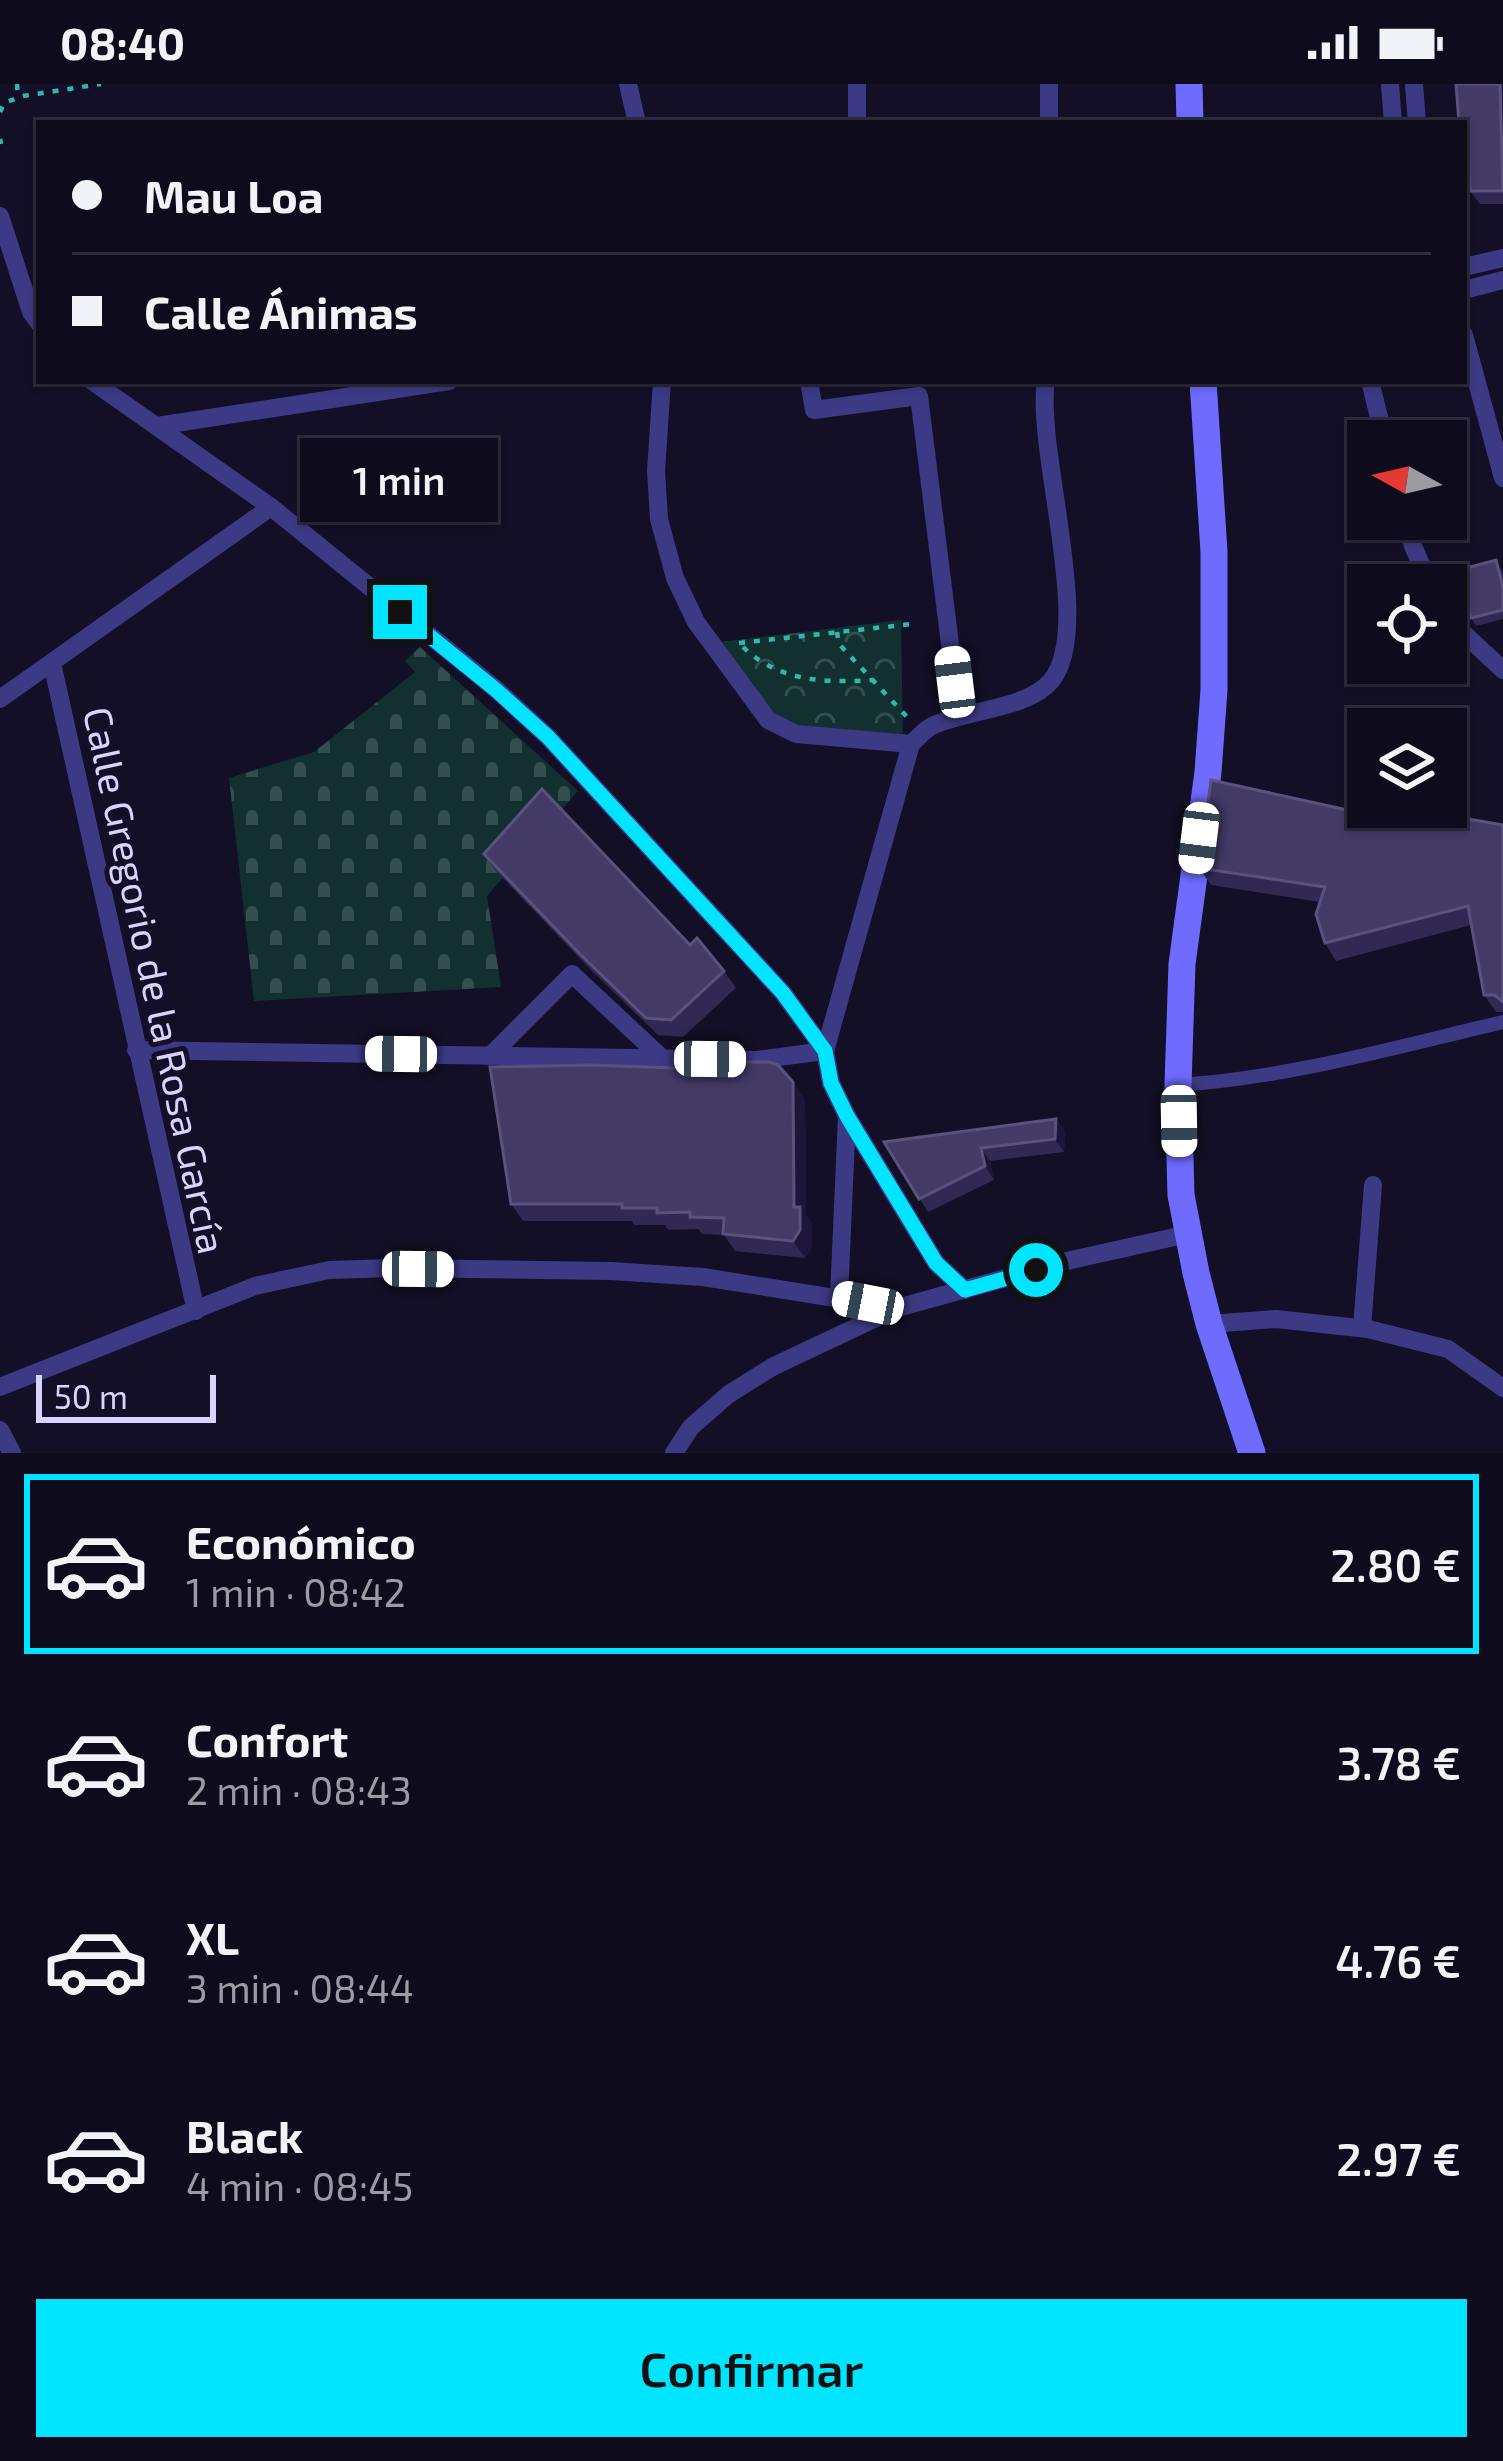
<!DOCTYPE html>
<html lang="es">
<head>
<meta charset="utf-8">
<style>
  :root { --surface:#0e0b1c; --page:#1c1929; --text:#f1f3f6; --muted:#9b9ba3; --line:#2e2b3b; --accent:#00e5ff }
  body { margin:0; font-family:"Exo 2",sans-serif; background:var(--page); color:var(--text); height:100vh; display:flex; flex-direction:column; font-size:45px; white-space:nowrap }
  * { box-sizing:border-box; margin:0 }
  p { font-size:39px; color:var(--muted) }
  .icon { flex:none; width:66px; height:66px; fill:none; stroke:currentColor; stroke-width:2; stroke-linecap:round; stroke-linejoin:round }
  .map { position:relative; height:1369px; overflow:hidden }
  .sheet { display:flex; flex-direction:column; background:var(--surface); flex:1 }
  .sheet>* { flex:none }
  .guide { position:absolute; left:36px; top:36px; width:1431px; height:264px; border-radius:0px; box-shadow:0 3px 9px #0004,0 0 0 3px var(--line); display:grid; align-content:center; height:264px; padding:0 36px; background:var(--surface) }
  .needle { width:78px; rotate:278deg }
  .tools { position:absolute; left:1347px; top:336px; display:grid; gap:24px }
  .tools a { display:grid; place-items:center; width:120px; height:120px; border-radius:0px; background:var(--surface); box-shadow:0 3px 9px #0004,0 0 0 3px var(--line); font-size:60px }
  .scale { position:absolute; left:36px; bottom:30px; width:180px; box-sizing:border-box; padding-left:12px; border:6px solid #d9d4ff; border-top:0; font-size:33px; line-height:42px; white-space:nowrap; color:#d9d4ff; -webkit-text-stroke:9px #130f26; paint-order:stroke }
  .end { position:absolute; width:54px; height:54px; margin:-27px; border:15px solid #00e5ff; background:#111; box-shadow:0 0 0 6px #111 }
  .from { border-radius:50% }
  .bubble { position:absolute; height:84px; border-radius:0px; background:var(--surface); box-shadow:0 3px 9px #0004,0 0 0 3px var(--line); font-size:39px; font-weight:600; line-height:84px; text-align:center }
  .car { position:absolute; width:36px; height:72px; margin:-36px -18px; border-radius:15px; box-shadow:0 0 9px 3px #0007; background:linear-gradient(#fff 24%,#345 0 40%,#fff 0 76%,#345 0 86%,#fff 0) }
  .guide b { display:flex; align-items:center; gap:42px; height:114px; font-size:45px }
  .guide b+b { border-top:3px solid var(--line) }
  .guide i { width:30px; height:30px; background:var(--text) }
  ul { padding:21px 0 0; list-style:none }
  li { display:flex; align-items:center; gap:36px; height:180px; margin:0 24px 18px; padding:0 12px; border:6px solid transparent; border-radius:0px }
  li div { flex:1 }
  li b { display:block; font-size:45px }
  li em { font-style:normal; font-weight:600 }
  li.selected { border-color:var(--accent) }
  li>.icon { width:108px; height:108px; stroke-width:1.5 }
  .cta { display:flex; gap:24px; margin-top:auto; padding:24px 36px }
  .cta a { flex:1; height:138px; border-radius:0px; background:var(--accent); color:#111; font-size:48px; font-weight:600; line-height:138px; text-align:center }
  .status { display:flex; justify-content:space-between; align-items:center; height:84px; padding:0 60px; background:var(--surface); direction:ltr }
  .status svg { height:33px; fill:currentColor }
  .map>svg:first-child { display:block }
</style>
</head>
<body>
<div class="status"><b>08:40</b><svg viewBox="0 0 49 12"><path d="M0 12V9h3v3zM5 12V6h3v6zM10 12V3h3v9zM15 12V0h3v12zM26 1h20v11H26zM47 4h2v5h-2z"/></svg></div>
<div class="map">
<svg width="1503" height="1369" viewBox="0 0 1503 1369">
  <defs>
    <pattern id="cemetery-stones" width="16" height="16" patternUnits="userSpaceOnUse" patternTransform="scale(3)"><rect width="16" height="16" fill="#12302f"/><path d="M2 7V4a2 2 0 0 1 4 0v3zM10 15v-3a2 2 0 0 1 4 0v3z" fill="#344d4e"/></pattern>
    <pattern id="park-crowns" width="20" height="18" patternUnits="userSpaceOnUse" patternTransform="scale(3)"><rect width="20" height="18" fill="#12302f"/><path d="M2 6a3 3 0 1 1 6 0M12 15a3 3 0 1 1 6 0" fill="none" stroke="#344d4e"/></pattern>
  </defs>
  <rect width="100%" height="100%" fill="#130f26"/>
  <polygon fill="url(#cemetery-stones)" points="420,563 578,707 487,812 501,903 254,917 229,694 314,668 415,588 405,577"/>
  <polygon fill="url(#park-crowns)" points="901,536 903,659 768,636 712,559"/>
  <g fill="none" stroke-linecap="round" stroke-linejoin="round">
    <g stroke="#2fb8b0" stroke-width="4.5" stroke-dasharray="6 9" stroke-linecap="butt">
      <polyline points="17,0 18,14"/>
      <polyline points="0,28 4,19 23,12 101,0"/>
      <polyline points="0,55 1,60"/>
      <polyline points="837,548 839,560 908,634"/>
      <polyline points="739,559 912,540"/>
      <path d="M743,563C779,598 826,599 873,596"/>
    </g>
    <path stroke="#3d3a85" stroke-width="14" d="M1178,1001C1288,994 1396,963 1503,938"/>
    <g stroke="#3d3a85" stroke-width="18">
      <polyline points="628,0 637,39"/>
      <polyline points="1390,0 1393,39"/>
      <polyline points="1414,0 1417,39"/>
      <polyline points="857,39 857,0"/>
      <polyline points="1049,39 1049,0"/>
      <polyline points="0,132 31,228 39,239"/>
      <polyline points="1464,183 1503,174"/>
      <polyline points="1464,206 1503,196"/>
      <polyline points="1464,251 1503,394"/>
      <polyline points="92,297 271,423 497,606 548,653 783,909 825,967 831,999 847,1032 936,1179 965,1206"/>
      <polyline points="662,297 656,387 659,435 675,494 696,538 768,636 796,650 911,660"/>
      <polyline points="809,297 814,326 919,312 959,632"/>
      <polyline points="1370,297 1385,357"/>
      <polyline points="157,342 449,297"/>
      <polyline points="1406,435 1413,462 1430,501"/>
      <polyline points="1446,528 1460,546 1503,586"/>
      <polyline points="52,579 196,1227"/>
      <polyline points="0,615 271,423"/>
      <path d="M136,966L756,976L825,967L911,660C918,654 924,646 932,642C965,626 1028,625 1051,597C1095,545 1035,366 1046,297"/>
      <polyline points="490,972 572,890 663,975"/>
      <polyline points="839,1213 847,1032"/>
      <polyline points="1209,1240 1276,1235 1368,1245 1448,1265 1503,1304"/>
      <polyline points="1362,1244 1373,1101"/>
      <polyline points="0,1303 255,1202 329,1186 392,1184 611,1187 703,1193 897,1224"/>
      <polyline points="0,1346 12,1369"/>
      <polyline points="674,1369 691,1343 729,1310 774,1282 897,1224 1071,1176 1188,1150"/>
    </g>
    <g stroke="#6f6bff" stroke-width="27">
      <polyline points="1189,0 1190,39"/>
      <polyline points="1203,297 1214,468 1214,606 1208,688 1182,880 1178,1001 1181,1111 1196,1189 1209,1240 1252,1369"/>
    </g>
  </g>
  <g fill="#312854">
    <polygon points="1503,0 1503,120 1480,120 1470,107 1469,80 1464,73 1464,39"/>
    <polygon points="1501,484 1503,491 1503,535 1476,542 1469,530 1467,531 1462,523"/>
    <polygon points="1366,730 1503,741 1503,928 1496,928 1484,911 1471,841 1336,877 1325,859 1320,818 1211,801 1199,784"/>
    <polygon points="484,770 690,861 724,887 736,904 683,953 658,951 591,886 496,787"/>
    <polygon points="805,1016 806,1131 812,1140 812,1163 805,1174 735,1167 724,1151 702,1150 698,1145 668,1146 665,1141 634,1141 632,1137 523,1137 511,1120"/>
    <polygon points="1056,1035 1065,1048 1064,1068 990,1077 994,1096 928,1128 884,1058"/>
  </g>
  <g fill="#1d163a">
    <polygon points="1500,0 1503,0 1503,70 1502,68"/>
    <polygon points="793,998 805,1016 806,1131 812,1140 812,1163 805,1174 793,1157"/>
    <polygon points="1056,1035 1065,1048 1064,1068 1055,1055"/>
    <polygon points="981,1064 990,1077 994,1096 985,1082"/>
  </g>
  <g fill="#433a66" stroke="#5a527e" stroke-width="3">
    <polygon points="1456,0 1500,0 1503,107 1470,107 1468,67 1464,68 1464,39 1459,39"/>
    <polygon points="1496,476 1503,503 1503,526 1471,534 1467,522 1462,523 1451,488"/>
    <polygon points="1211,696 1366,730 1463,734 1503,741 1503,918 1495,911 1484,911 1468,822 1325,859 1316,830 1325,803 1199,784"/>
    <polygon points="542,705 690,861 697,854 724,887 671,936 646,934 579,869 484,770"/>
    <polygon points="726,978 769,978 778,981 793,998 794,1123 800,1123 800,1146 793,1157 723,1150 724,1134 690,1133 690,1128 657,1129 657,1124 622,1124 622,1120 511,1120 490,983 591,981 726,986"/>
    <polygon points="1056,1035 1055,1055 981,1064 985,1082 919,1115 884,1058"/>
  </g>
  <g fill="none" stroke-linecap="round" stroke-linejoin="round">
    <polyline stroke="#00e5ff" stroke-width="15" points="400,528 496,606 548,653 783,909 825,967 831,999 847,1032 936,1179 965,1206 1036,1186"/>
  </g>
  <g text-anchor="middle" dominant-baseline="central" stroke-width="10" stroke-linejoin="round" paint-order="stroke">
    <g font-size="39" fill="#d9d4ff" stroke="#130f26">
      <text transform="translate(156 896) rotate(78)">Calle Gregorio de la Rosa García</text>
    </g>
  </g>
</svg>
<div class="tools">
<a><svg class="needle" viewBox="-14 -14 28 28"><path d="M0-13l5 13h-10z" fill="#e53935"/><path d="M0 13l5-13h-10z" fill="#9b9ba3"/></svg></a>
<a><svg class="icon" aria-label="locate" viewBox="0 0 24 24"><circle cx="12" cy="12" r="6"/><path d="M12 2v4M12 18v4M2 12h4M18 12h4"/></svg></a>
<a><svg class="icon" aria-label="layers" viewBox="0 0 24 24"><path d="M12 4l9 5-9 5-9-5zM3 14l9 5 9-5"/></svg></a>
</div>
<div class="scale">50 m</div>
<i class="end from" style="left:1036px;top:1186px"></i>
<i class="end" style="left:400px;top:528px"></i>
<div class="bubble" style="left:300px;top:354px;width:198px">1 min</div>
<i class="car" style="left:955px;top:598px;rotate:353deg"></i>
<i class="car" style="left:1199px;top:754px;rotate:187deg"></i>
<i class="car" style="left:401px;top:970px;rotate:271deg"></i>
<i class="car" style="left:710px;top:975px;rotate:91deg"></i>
<i class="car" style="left:1179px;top:1037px;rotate:179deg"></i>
<i class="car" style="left:418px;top:1185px;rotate:91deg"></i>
<i class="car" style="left:868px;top:1219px;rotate:281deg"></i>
<div class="guide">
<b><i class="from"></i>Mau Loa</b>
<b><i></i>Calle Ánimas</b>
</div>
</div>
<section class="sheet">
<ul>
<li class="selected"><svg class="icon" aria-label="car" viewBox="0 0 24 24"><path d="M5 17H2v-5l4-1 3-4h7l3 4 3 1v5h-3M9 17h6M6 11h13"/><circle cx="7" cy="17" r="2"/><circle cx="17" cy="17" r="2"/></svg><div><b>Económico</b><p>1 min · 08:42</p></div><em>2.80 €</em></li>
<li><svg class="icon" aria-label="car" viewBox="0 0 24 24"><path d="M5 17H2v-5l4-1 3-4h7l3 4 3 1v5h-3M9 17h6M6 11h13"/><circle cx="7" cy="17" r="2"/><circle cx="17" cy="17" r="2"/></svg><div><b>Confort</b><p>2 min · 08:43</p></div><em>3.78 €</em></li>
<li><svg class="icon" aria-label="car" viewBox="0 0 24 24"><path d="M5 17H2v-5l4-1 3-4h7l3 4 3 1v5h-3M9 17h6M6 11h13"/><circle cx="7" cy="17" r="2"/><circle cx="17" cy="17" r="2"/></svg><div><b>XL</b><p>3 min · 08:44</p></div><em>4.76 €</em></li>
<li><svg class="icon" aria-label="car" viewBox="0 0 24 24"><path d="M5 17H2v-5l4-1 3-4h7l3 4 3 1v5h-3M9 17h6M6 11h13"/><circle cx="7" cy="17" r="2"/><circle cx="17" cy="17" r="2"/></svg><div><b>Black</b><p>4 min · 08:45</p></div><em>2.97 €</em></li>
</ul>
<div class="cta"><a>Confirmar</a></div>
</section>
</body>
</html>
